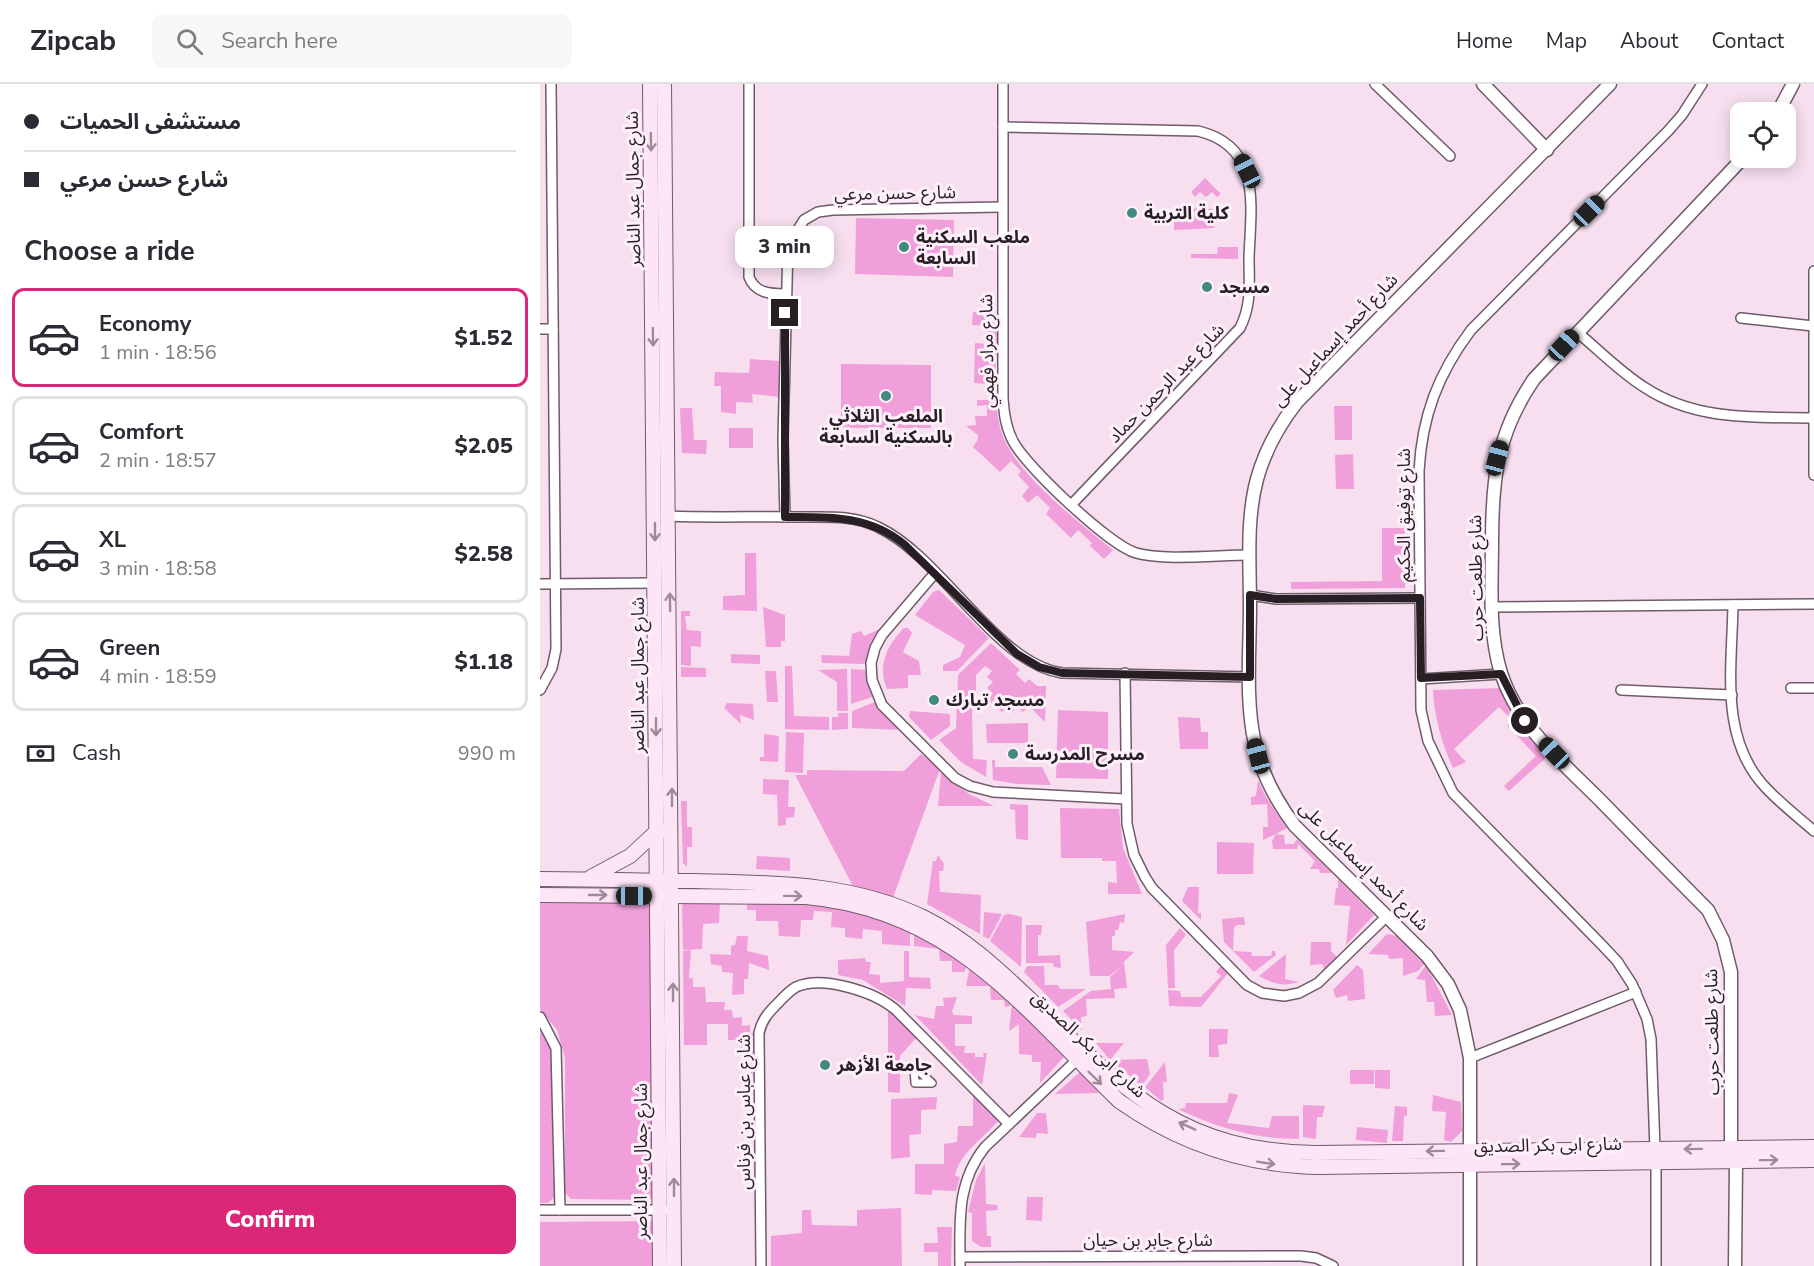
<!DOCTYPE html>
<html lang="en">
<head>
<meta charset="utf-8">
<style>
  :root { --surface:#fff; --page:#f7f7f7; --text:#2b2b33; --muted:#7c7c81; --line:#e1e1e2; --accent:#db2777 }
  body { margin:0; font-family:"Nunito Sans","Noto Sans Arabic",sans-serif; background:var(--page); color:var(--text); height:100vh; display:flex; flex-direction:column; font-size:22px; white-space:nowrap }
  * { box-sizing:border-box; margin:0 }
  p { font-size:20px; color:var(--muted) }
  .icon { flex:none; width:33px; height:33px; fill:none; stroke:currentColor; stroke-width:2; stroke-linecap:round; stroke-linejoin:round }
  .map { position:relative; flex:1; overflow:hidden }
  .drawer { display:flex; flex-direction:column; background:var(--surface); width:540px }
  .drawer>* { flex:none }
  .hud { display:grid; align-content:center; height:132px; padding:0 24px; background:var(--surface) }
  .buttons { position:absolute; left:1190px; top:18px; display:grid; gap:12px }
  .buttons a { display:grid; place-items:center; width:66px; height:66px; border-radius:12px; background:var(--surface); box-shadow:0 3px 15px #0003; font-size:30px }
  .end { position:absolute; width:27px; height:27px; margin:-14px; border:8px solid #281f25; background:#fff; box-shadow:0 0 0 3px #fff }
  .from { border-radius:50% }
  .bubble { position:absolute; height:42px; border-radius:12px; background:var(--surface); box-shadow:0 3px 15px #0003; font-size:20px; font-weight:800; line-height:42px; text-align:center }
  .car { position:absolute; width:18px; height:36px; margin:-18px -9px; border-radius:8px; box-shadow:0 0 4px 2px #0007; background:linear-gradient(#222 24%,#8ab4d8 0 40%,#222 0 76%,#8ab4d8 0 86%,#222 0) }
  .hud b { display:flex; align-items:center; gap:21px; height:57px; font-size:22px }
  .hud b+b { border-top:2px solid var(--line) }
  .hud i { width:15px; height:15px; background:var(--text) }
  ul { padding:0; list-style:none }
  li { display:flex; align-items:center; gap:18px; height:99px; margin:0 12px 9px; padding:0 12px; border:3px solid var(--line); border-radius:12px }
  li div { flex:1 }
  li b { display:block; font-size:22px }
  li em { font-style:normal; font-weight:800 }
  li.current { border-color:var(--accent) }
  li>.icon { width:54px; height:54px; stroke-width:1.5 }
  h2 { padding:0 24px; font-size:27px; line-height:72px }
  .pay { display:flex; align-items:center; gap:15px; height:66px; padding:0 24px; font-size:22px }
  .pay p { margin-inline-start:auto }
  .button { display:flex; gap:12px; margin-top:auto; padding:12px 24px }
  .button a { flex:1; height:69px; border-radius:12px; background:var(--accent); color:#fff; font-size:24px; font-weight:800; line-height:69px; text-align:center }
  header { display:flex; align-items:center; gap:36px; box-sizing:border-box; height:84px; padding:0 30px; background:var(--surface); border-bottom:2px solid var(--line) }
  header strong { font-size:28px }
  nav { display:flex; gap:33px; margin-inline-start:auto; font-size:21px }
  .search { width:420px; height:54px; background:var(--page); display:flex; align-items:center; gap:15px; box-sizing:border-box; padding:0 21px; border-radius:12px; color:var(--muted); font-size:22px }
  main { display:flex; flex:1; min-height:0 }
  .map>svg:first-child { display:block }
</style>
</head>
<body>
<header>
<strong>Zipcab</strong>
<div class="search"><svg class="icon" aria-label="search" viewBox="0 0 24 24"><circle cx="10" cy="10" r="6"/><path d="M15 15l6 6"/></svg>Search here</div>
<nav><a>Home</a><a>Map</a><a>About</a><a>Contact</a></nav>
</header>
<main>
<section class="drawer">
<div class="hud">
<b><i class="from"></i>مستشفى الحميات</b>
<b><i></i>شارع حسن مرعي</b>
</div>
<h2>Choose a ride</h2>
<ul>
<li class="current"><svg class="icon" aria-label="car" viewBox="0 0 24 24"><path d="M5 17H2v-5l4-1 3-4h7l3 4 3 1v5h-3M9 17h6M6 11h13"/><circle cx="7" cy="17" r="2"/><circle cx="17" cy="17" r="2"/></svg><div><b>Economy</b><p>1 min · 18:56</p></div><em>$1.52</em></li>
<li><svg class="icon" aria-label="car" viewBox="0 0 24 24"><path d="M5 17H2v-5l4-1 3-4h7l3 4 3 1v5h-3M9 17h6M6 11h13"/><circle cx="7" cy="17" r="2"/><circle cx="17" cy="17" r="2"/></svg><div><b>Comfort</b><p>2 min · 18:57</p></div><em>$2.05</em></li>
<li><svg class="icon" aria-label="car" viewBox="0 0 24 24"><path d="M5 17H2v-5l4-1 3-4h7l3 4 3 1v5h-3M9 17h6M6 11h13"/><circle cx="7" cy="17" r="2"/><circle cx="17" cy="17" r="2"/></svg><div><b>XL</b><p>3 min · 18:58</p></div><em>$2.58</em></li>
<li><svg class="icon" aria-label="car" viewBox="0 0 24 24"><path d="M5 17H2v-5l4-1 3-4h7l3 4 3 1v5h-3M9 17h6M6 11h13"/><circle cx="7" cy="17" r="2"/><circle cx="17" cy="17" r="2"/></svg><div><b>Green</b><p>4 min · 18:59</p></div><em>$1.18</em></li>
</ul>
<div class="pay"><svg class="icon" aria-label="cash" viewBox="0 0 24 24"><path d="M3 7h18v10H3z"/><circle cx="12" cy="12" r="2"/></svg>Cash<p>990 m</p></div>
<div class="button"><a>Confirm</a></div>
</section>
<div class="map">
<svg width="1274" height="1182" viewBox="0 0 1274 1182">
  <rect width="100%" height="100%" fill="#f7dff0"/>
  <g fill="#f09fda">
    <polygon points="665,94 681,110 677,113 672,108 666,113 660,108 655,113 651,108"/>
    <polygon points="634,124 675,125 674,144 634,146"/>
    <polygon points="316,134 414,136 413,193 315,190"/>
    <polygon points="678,163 698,163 698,175 651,174 651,170 677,170"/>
    <path d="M433,228L459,229C458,266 451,307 460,343C470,387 539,438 573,466L564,475L550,462L552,459L538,446L531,454L506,430L510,424L497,411L488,419L482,412L489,403L478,391L481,387L471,377L460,388L433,363L438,355V351L426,342L436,341L435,332H447V321L437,322V316H451L452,300L434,299L435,259L446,260L448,242L432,241Z"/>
    <polygon points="210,275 239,277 239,313 212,310 213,319 196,318 196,330 181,328 181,302 174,302 175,288 209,289"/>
    <polygon points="301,280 391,281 391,344 301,344"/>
    <polygon points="794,322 812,322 812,356 795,356"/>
    <polygon points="140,324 152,324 154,356 167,356 166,370 142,369"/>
    <rect x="189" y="344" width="24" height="20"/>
    <polygon points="813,370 814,405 796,405 795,371"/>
    <polygon points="842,444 865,444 865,504 751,505 751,498 842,497"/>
    <polygon points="205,469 216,469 217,527 183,526 183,512 205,511"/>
    <polygon points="399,506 449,554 417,587 403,587 403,581 420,573 425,561 375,531 393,508"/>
    <polygon points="223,523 245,531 245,557 241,557 241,563 226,563"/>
    <polygon points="141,527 150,527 150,532 145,532 147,546 161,547 161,563 151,562 151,582 141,581"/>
    <path d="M364,544H368L372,549L363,568L379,577L381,591H368V604L347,605C337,582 347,561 364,544Z"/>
    <polygon points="340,545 326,580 282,579 281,571 309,572 312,550 321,547 324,552"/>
    <polygon points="451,559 480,586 476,590 485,599 489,595 497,602 506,602 505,638 489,622 483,628 477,623 472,628 467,623 462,628 447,615 453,609 447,604 453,598 447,593 452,587 445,582 436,591 436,622 432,625 433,675 447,676 446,693 421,678 399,656 416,644 418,591"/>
    <polygon points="191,570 220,571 220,580 191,579"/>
    <polygon points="245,582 252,582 254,632 289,633 289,646 245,645"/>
    <polygon points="141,583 166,584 166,593 141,593"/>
    <polygon points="307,585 308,627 297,627 297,598 278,586"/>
    <polygon points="311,585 325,586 332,613 311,620"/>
    <polygon points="225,587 236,587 238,618 227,618"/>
    <path d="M963,604L983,643L1008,672L969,707L964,702L996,672L967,641L972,636L959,623L914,665L926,678L913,684C902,660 894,632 893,606Z"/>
    <polygon points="335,618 360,646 312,644 312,627"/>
    <polygon points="187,619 213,620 214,636 200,631 201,640 184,624"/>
    <polygon points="518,626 568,628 568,695 516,694"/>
    <polygon points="370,627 410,630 410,642 391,656 369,633"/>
    <polygon points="298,629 308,629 308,645 292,646 292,633 298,633"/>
    <polygon points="638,633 660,634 661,648 668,648 668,665 640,665"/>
    <polygon points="488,639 488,659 447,659 446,640"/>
    <polygon points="246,648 264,649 263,689 245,688"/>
    <polygon points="224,650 239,652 238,678 220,677 220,673 224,673"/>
    <polygon points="381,670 400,685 351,819 433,867 317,810 255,691 267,691 267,686 364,687"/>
    <polygon points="452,676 455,676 455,683 502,683 511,701 477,700 453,696"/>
    <polygon points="401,688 429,710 454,722 398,722"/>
    <polygon points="223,695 249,696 248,723 255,723 254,733 246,734 246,741 238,742 237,711 223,710"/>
    <polygon points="718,696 726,713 747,744 736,750 744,751 745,760 754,760 757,755 792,789 780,789 779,785 770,785 775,777 758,760 757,765 733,765 732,757 736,750 723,756 723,743 728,743 727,720 711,721 711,713 716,712"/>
    <polygon points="141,717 147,717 147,743 152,743 152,763 147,763 147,783 143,779"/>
    <polygon points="470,720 488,721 488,756 476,755 475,726 470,725"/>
    <polygon points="520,724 579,725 583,764 602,810 568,810 568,798 577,799 576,777 562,777 562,774 521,774"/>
    <polygon points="677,758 714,759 713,790 677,790"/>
    <polygon points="398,771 404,780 403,787 399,787 400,808 441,811 440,850 387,820 393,777 396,777"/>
    <polygon points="217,772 250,774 250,787 216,785"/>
    <polygon points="798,795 834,831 806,861 810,822 794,821 796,804 798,804"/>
    <polygon points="648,803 659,803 658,829 661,829 661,836 642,817"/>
    <polygon points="0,817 112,818 113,1113 109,1116 31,1115 25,1109 25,974 17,946 0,925"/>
    <polygon points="146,817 180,817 179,839 163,840 162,865 143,866 142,822"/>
    <path d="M243,817C288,822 328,830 370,845V862L342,860V847L323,845L322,855L305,853V844L291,843L292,828L274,827L273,836H261L260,853L239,852L238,837H216V826H207V818Z"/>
    <polygon points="444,828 462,830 449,855 443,852"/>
    <polygon points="469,830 482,833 481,883 450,857 464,831"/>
    <polygon points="585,830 584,839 580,838 578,846 575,846 575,852 572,852 572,866 594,868 584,878 587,904 574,905 575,914 546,915 547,932 541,933 542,946 523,927 551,907 571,905 570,893 581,883 569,892 550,892 546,838"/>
    <polygon points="704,833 705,841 697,841 694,844 693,867 711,868 712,872 731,872 732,867 735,867 736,871 714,888 684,858 682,835"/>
    <polygon points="486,841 502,841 501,851 498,851 498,872 520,871 521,884 514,883 513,879 486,879"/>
    <polygon points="640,844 646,851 634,866 635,904 628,904 626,861"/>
    <polygon points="374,846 429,879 424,888 412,888 412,877 400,877 399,865 374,862"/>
    <polygon points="847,850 857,852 884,880 878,887 863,892 863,874 849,875 848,871 828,870"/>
    <polygon points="197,852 208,852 207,867 228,872 229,886 209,879 208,895 204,895 204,910 192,911 193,889 182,888 182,882 171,880 170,870 191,871 191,862 195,861"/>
    <polygon points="771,858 791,858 791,867 797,873 784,888 783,880 770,881"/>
    <polygon points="151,866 149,894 153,894 153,903 165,903 166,918 185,918 184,926 192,926 193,934 202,933 202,942 210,941 210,949 214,949 214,988 210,990 210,965 201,964 201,956 188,956 188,940 167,940 167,961 144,961 143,867"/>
    <polygon points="364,867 369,867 369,893 390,894 391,905 366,904 365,922 323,896 298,891 298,876 325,874 326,878 331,878 329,890 340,891 340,899 364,897"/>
    <path d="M746,870L745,895L759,898C742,903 734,900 719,892Z"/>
    <polygon points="817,881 823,886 825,915 808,917 807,911 796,914 793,906"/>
    <polygon points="886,881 912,931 895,932 894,918 887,918 885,896 876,895"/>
    <polygon points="430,882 470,916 470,922 465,923 464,916 451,916 450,902 426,902"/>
    <polygon points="487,882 504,882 505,901 518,901 520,905 546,905 518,923 484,888"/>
    <polygon points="681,882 688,889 661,923 629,922 628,906 640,907 641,913 661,913 681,892 676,888"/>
    <polygon points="417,913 412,928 414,931 432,932 432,940 415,940 415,962 425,962 424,969 435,969 435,973 444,973 443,969 447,969 442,1001 375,931 394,935 396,922 404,922 403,914"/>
    <polygon points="472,919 524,973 500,999 501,978 492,978 492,971 479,970 479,940 469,947"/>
    <polygon points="348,926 377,953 360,972 360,1009 348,1008"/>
    <polygon points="0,939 11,958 16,997 12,998 13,1095 16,1096 16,1111 8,1119 0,1119"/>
    <polygon points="669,945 688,945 687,960 678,961 679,973 669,973"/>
    <polygon points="556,959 584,959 570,976"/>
    <polygon points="607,975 610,990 602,1002 574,979 574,976"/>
    <polygon points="625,978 627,998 623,998 624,1015 621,1017 605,1003"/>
    <rect x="810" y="986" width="24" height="14"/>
    <polygon points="835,986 850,986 850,1005 835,1004"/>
    <polygon points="540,988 559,1009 515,1010"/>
    <path d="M689,1009L698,1011L687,1039L729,1044L732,1032H759V1055C716,1055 677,1044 638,1025L645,1024L646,1019H687Z"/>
    <path d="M433,1010L456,1032L458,1037C443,1055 420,1068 415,1092L420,1093L416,1107L392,1106V1111L375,1110V1080H404V1060L417,1058L418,1042H433Z"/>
    <polygon points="893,1011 921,1018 922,1047 911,1058 904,1056 906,1028 892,1027"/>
    <polygon points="397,1013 396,1025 381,1026 381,1050 369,1051 370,1073 351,1075 351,1015"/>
    <polygon points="763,1021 785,1022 782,1033 777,1033 776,1055 763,1053"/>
    <polygon points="855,1022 867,1023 867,1032 864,1032 863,1057 852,1057"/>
    <polygon points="497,1029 506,1029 508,1050 497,1049 496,1054 479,1053"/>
    <polygon points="817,1043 848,1046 847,1059 816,1056"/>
    <polygon points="445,1079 446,1120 457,1121 458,1126 446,1127 447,1152 451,1152 451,1163 441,1163 432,1157 432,1129 428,1128 436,1096"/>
    <polygon points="487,1113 503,1113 502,1137 486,1136"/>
    <polygon points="361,1124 362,1182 231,1182 231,1152 262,1149 262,1126 271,1126 272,1141 317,1142 317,1126"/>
    <polygon points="112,1137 116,1141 117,1182 0,1182 0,1138"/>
    <polygon points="397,1143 412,1143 411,1182 398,1182 398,1168 384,1168 384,1159 398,1159"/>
  </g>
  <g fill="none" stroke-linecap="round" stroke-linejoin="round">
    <defs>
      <polygon id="pedestrian" points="374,983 392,999 375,999"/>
      <g id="minor">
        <path d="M209,0V193C215,209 230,210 245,210"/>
        <path d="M463,0V315C464,331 466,345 474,359C488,384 569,461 596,469C624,477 678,471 710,471"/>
        <polyline points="835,0 910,72"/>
        <path d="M463,43L658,47C722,62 711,122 709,173C709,199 712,220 700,244L532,420"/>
        <polyline points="1274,187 1274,391"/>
        <polyline points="1201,234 1273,242"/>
        <polyline points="0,245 13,245"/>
        <path d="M1037,248C1059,266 1080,288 1104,303C1155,337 1214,333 1273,334"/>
        <path d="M129,432C173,434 218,432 262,433C288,433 314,431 338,443C402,473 455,579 522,589L710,593"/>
        <polyline points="245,433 243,355 248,161 264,136 278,128 293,126 462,123"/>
        <polyline points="395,489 342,551 335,564 331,579 332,596 342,621 415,694 430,702 453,708 586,715"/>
        <polyline points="0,500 116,499"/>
        <polyline points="710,511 736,515 880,514"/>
        <path d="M1193,521C1192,584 1179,655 1226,704C1241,720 1258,733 1274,747"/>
        <polyline points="952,523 1274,520"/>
        <polyline points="585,589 587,740 594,771 605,793 612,804 707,901 722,909 744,912 759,909 778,899 847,832"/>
        <polyline points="881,595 961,590"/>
        <polyline points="1251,604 1274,604"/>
        <polyline points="0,606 12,584 16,565 11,0"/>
        <polyline points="1081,606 1192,611"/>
        <polyline points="0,933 16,964 20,1126"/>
        <polyline points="930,974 1096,908"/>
        <path d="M1115,1065L1111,955L1107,935L1092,900L1077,877L1061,860L913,709L888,657L881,626L879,387C882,332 898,290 931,246L1128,47L1142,31L1162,0"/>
        <polyline points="1116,1078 1116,1182"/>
        <polyline points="0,1126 124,1126"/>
        <polyline points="420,1173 761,1172 776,1174 793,1182"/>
        <path d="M221,1182L219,949C222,935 229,928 239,918C244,913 249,907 256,903C283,891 336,908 357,927L469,1040"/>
        <path d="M420,1182C420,1138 416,1099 445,1063L541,972"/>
      </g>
      <g id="tertiary">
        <polyline points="943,0 1007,66"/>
        <polyline points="1238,28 1253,0"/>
        <path d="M1191,1064V888L1183,856L1168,826C1132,790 1096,753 1060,716C1022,678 978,642 961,589C948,547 952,501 952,458C952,394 957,349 994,295L1203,74"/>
        <path d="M930,1182V974L920,926L908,900L887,872L755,742C736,717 722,690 715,660C705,616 710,567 710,523C710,480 706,436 717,395C725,366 739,341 757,318L1070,0"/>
        <polyline points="1195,1182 1196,1077"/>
      </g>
      <g id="secondary">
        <polyline points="110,0 120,1182"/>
        <polyline points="124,0 134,1182"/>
        <polyline points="51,793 90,772 117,747 121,747"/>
        <path d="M0,795C51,795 103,797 154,797C234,799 311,798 385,834C425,854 457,884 489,914C581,1003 637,1067 775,1069L1274,1063"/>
        <path d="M0,811L266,813C412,826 481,922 579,1017C640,1060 706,1082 780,1083L1274,1076"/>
      </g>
    </defs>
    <use href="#pedestrian" stroke="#6f5b69" stroke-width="10"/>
    <use href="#minor" stroke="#6f5b69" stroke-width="12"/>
    <use href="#tertiary" stroke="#6f5b69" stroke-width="15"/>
    <use href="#secondary" stroke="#6f5b69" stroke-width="16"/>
    <use href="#pedestrian" stroke="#fff" stroke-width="7"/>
    <use href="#minor" stroke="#fff" stroke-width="9"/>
    <use href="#tertiary" stroke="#fff" stroke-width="12"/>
    <use href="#secondary" stroke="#fde5f7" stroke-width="14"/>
  </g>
  <defs><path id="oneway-shaft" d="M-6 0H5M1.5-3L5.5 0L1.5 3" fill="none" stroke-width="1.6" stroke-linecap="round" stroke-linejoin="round" transform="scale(1.5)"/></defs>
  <g stroke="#9d8c98">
    <use href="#oneway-shaft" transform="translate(111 58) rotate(89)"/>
    <use href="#oneway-shaft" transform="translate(113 253) rotate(89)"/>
    <use href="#oneway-shaft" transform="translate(115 448) rotate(90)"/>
    <use href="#oneway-shaft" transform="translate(130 518) rotate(-91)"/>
    <use href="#oneway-shaft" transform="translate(116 643) rotate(90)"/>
    <use href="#oneway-shaft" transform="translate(132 713) rotate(-90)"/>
    <use href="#oneway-shaft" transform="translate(58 811)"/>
    <use href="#oneway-shaft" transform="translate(253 812) rotate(1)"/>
    <use href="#oneway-shaft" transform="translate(133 908) rotate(-90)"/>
    <use href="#oneway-shaft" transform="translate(555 994) rotate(44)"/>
    <use href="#oneway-shaft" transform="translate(647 1042) rotate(-156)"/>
    <use href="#oneway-shaft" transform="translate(1153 1065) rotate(179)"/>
    <use href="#oneway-shaft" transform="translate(895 1067) rotate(179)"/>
    <use href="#oneway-shaft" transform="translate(1229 1076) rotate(-1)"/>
    <use href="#oneway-shaft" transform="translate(726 1079) rotate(9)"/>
    <use href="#oneway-shaft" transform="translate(971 1080) rotate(-1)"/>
    <use href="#oneway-shaft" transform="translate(134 1103) rotate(-90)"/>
  </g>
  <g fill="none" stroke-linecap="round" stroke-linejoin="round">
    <path stroke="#281f25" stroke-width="8" d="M245,229V433C290,433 329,431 365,461L477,570L499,583L522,589L710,593V511L736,515L880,514L881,594L961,590L985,637"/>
  </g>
  <g fill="#428982" stroke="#fef0fa" stroke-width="2">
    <circle cx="592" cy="129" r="6"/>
    <circle cx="364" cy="163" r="6"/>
    <circle cx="667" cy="203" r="6"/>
    <circle cx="346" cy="312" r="6"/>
    <circle cx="394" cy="616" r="6"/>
    <circle cx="473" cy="670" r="6"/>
    <circle cx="285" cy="981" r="6"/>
  </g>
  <g text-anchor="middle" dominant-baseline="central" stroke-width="6" stroke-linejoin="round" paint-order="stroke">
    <g font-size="18" fill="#281f25" stroke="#fef0fa">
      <text transform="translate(93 105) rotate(-91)">شارع جمال عبد الناصر</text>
      <text transform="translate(355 109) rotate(-1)">شارع حسن مرعي</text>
      <text transform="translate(795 256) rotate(-47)">شارع أحمد إسماعيل على</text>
      <text transform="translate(447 267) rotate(-91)">شارع مراد فهمي</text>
      <text transform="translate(626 299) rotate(-46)">شارع عبد الرحمن حماد</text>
      <text transform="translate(864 431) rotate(-90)">شارع توفيق الحكيم</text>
      <text transform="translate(936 494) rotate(-91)">شارع طلعت حرب</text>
      <text transform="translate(98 591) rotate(-90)">شارع جمال عبد الناصر</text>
      <text transform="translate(824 782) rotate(45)">شارع أحمد إسماعيل على</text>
      <text transform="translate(1172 948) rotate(-91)">شارع طلعت حرب</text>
      <text transform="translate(549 960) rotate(43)">شارع ابى بكر الصديق</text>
      <text transform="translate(204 1028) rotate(-90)">شارع عباس بن فرناس</text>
      <text transform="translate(1008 1061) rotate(-1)">شارع ابى بكر الصديق</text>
      <text transform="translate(101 1077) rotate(-90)">شارع جمال عبد الناصر</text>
      <text x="608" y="1156">شارع جابر بن حيان</text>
    </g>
    <g font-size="18" font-weight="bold" fill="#281f25" stroke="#fef0fa" text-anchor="start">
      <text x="604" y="129">كلية التربية</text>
      <text x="376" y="153">ملعب السكنية<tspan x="376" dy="21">السابعة</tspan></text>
      <text x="679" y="203">مسجد</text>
      <text x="346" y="332" text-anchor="middle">الملعب الثلاثي<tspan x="346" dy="21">بالسكنية السابعة</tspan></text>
      <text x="406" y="616">مسجد تبارك</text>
      <text x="485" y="670">مسرح المدرسة</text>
      <text x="297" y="981">جامعة الأزهر</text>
    </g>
  </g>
</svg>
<div class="buttons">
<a><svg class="icon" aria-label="locate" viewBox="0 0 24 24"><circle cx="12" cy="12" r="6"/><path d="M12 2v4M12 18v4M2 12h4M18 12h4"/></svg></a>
</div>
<i class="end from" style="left:985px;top:637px"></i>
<i class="end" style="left:245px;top:229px"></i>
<div class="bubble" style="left:195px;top:142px;width:99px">3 min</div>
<i class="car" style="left:707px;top:87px;rotate:333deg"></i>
<i class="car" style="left:1049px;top:127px;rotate:45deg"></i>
<i class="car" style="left:1024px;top:261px;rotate:43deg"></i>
<i class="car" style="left:957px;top:374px;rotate:15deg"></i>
<i class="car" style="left:1014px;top:669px;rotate:316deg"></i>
<i class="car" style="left:718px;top:672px;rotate:345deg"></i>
<i class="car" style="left:94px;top:812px;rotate:90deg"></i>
</div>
</main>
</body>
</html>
